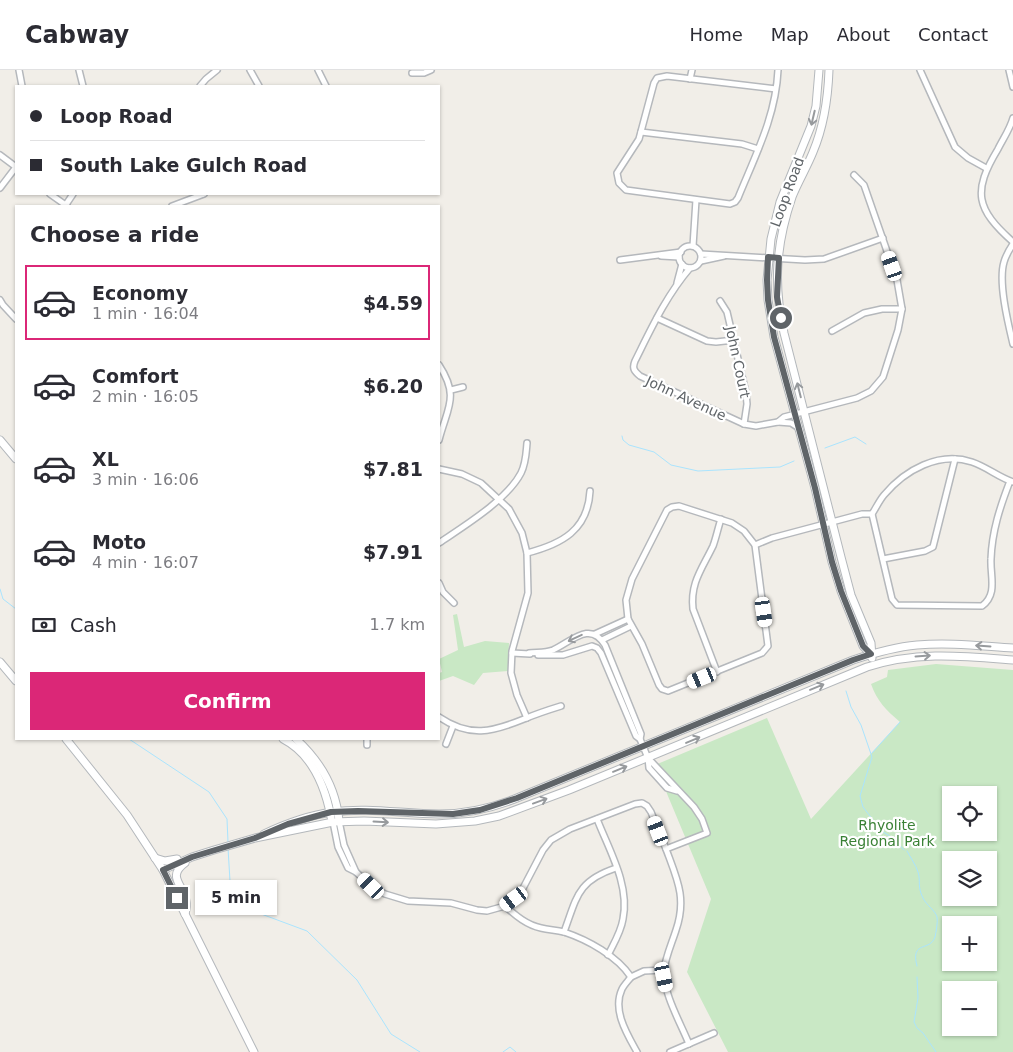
<!DOCTYPE html>
<html lang="en">
<head>
<meta charset="utf-8">
<style>
  :root { --surface:#fff; --page:#f2f2f3; --text:#2b2b33; --muted:#7c7c81; --line:#e1e1e2; --accent:#db2777 }
  body { margin:0; font-family:"DejaVu Sans",sans-serif; background:var(--page); color:var(--text); height:100vh; display:flex; flex-direction:column; font-size:19px; white-space:nowrap }
  * { box-sizing:border-box; margin:0 }
  p { font-size:16px; color:var(--muted) }
  .icon { flex:none; width:28px; height:28px; fill:none; stroke:currentColor; stroke-width:2; stroke-linecap:round; stroke-linejoin:round }
  .map { position:relative; flex:1; overflow:hidden }
  .drawer { position:absolute; left:15px; top:135px; width:425px; height:535px; display:flex; flex-direction:column; background:var(--surface); border-radius:0px; box-shadow:0 1px 4px #0004 }
  .drawer>* { flex:none }
  .banner { position:absolute; left:15px; top:15px; width:425px; height:110px; border-radius:0px; box-shadow:0 1px 4px #0004; display:grid; align-content:center; height:110px; padding:0 15px; background:var(--surface) }
  .tools { position:absolute; left:942px; top:716px; display:grid; gap:10px }
  .tools a { display:grid; place-items:center; width:55px; height:55px; border-radius:0px; background:var(--surface); box-shadow:0 1px 4px #0004; font-size:25px }
  .end { position:absolute; width:22px; height:22px; margin:-11px; border:6px solid #5f6468; background:#fff; box-shadow:0 0 0 2px #fff }
  .from { border-radius:50% }
  .bubble { position:absolute; height:35px; border-radius:0px; background:var(--surface); box-shadow:0 1px 4px #0004; font-size:16px; font-weight:600; line-height:35px; text-align:center }
  .car { position:absolute; width:15px; height:30px; margin:-15px -8px; border-radius:6px; box-shadow:0 0 4px 1px #0007; background:linear-gradient(#fff 24%,#345 0 40%,#fff 0 76%,#345 0 86%,#fff 0) }
  .banner b { display:flex; align-items:center; gap:18px; height:48px; font-size:19px }
  .banner b+b { border-top:1px solid var(--line) }
  .banner i { width:12px; height:12px; background:var(--text) }
  ul { padding:0; list-style:none }
  li { display:flex; align-items:center; gap:15px; height:75px; margin:0 10px 8px; padding:0 5px; border:2px solid transparent; border-radius:0px }
  li div { flex:1 }
  li b { display:block; font-size:19px }
  li em { font-style:normal; font-weight:600 }
  li.current { border-color:var(--accent) }
  li>.icon { width:45px; height:45px; stroke-width:1.5 }
  h2 { padding:0 15px; font-size:22px; line-height:60px }
  .pay { display:flex; align-items:center; gap:12px; height:55px; padding:0 15px; font-size:19px }
  .pay p { margin-inline-start:auto }
  .primary-button { display:flex; gap:10px; margin-top:auto; padding:10px 15px }
  .primary-button a { flex:1; height:58px; border-radius:0px; background:var(--accent); color:#fff; font-size:20px; font-weight:600; line-height:58px; text-align:center }
  header { display:flex; align-items:center; gap:30px; box-sizing:border-box; height:70px; padding:0 25px; background:var(--surface); border-bottom:1px solid var(--line) }
  header strong { font-size:24px }
  nav { display:flex; gap:28px; margin-inline-start:auto; font-size:18px }
  .map>svg:first-child { display:block }
</style>
</head>
<body>
<header>
<strong>Cabway</strong>
<nav><a>Home</a><a>Map</a><a>About</a><a>Contact</a></nav>
</header>
<div class="map">
<svg width="1013" height="982" viewBox="0 0 1013 982">
  <rect width="100%" height="100%" fill="#f1eee8"/>
  <g fill="#c9e8c5" fill-rule="evenodd">
    <polygon points="457,544 464,577 485,571 509,573 508,601 483,603 474,615 453,606 439,611 439,603 442,602 439,589 458,580 453,545"/>
    <path d="M936,594L1013,600V982H728L687,902L711,829L655,695L767,648L811,749L900,652C886,640 877,631 871,614L887,607L888,600ZM951,725H989V762H951ZM951,790H989V828H951ZM951,855H989V892H951ZM951,920H989V958H951Z"/>
  </g>
  <g fill="none" stroke-linecap="round" stroke-linejoin="round">
    <g stroke="#aae4fe" stroke-width="1">
      <polyline points="622,366 623,370 629,375 654,382 671,395 698,401 780,397 794,391"/>
      <polyline points="825,378 855,367 866,374"/>
      <polyline points="0,519 3,529 16,539"/>
      <polyline points="846,621 851,637 861,655 872,687 860,726 863,737 873,750"/>
      <polyline points="129,669 209,722 227,749 228,772"/>
      <polyline points="872,683 900,652"/>
      <polyline points="876,754 880,760 893,768 904,780"/>
      <polyline points="228,778 230,811 237,835 307,861 357,910 391,964 420,982"/>
      <path d="M907,781C910,787 916,795 918,802C921,812 917,816 923,828C927,836 935,840 937,847C938,852 936,862 935,867C930,882 910,870 917,896"/>
      <polyline points="917,907 918,928 914,952 917,958 923,963 936,982"/>
      <polyline points="503,982 510,977 516,982"/>
    </g>
    <defs>
      <g id="street">
        <polyline points="19,0 22,16"/>
        <polyline points="79,0 83,16"/>
        <polyline points="250,0 259,16"/>
        <polyline points="318,0 326,16"/>
        <polyline points="920,0 955,77 968,88 986,98"/>
        <polyline points="1009,0 1013,17"/>
        <polyline points="412,3 424,3 431,0"/>
        <polyline points="690,9 692,0"/>
        <polyline points="200,16 206,9 217,0"/>
        <path d="M776,19L667,6L657,8L654,13L639,69L617,103L619,113L626,120L730,134L735,132L738,128C755,86 776,46 778,0"/>
        <path d="M1013,48C1010,59 1003,69 998,79C972,122 976,139 1013,172"/>
        <polyline points="641,62 742,74 758,79"/>
        <polyline points="0,85 16,97"/>
        <polyline points="0,118 16,97"/>
        <polyline points="50,124 67,136"/>
        <polyline points="65,136 73,124"/>
        <polyline points="172,136 204,124"/>
        <path d="M1013,174C1009,180 1006,185 1004,192C998,212 1008,253 1013,274"/>
        <circle cx="690" cy="187" r="11"/>
        <polyline points="693,176 696,130"/>
        <polyline points="701,184 805,190 824,189 883,168"/>
        <polyline points="661,186 679,187"/>
        <polyline points="620,190 681,182"/>
        <polyline points="701,191 724,186"/>
        <path d="M690,198C666,226 651,259 635,291C632,298 634,301 640,306L744,354L756,356L778,352"/>
        <polyline points="677,213 682,194"/>
        <polyline points="0,230 3,235 16,249"/>
        <polyline points="720,231 727,242 746,323 747,334 744,354"/>
        <polyline points="657,248 707,271 716,272 734,270"/>
        <polyline points="832,261 864,243 882,239 902,239"/>
        <path d="M439,295C460,327 447,338 439,370"/>
        <polyline points="451,320 463,317"/>
        <polyline points="799,358 791,353 778,352 784,347 857,328 871,321 883,307 898,260 902,239 897,210 864,115 854,105"/>
        <polyline points="439,399 462,404 481,413 509,439 522,463 527,483 528,523 512,581 511,603 517,625 527,648"/>
        <path d="M1010,411C1000,437 992,461 991,489C990,506 998,524 982,536L897,535L892,529L872,444C876,438 879,431 884,425C905,400 939,381 972,392C987,397 998,407 1013,412"/>
        <polygon points="679,436 732,453 744,461 755,475 768,576 762,583 668,621 662,619 659,615 642,574 628,549 626,530 632,509 667,440 672,437"/>
        <path d="M439,473C464,456 507,430 521,403C526,393 526,384 527,373"/>
        <polyline points="755,475 772,468 862,444 872,444"/>
        <path d="M527,483C562,474 588,460 590,421"/>
        <polyline points="883,489 925,481 933,477 955,389"/>
        <polyline points="439,513 443,522 454,533"/>
        <polyline points="595,564 628,549"/>
        <polyline points="602,570 631,556"/>
        <polyline points="512,583 530,584"/>
        <path d="M529,583C536,582 545,583 553,580C571,572 590,550 605,575L641,664L640,669L648,688L649,698L667,718L677,721"/>
        <polyline points="538,585 563,585 592,576 597,578 601,583 636,666 640,669"/>
        <path d="M717,602L693,539C690,513 702,499 713,476C716,468 718,458 721,449"/>
        <path d="M439,647C470,668 492,662 524,649C536,644 548,640 561,636"/>
        <polyline points="446,674 453,656"/>
        <polyline points="367,675 367,669"/>
        <path d="M597,749C609,780 630,815 623,849C621,862 614,873 608,885"/>
        <polyline points="339,751 344,775 356,802"/>
        <path d="M333,752L338,777L348,798L356,802L371,816L385,824L408,831L451,833L477,840L487,841L505,836C516,846 527,855 541,858C549,860 556,860 564,862C588,870 617,886 631,907C628,911 624,915 622,919C612,940 627,964 637,982"/>
        <path d="M666,779C677,809 687,828 676,860C672,873 665,888 664,901C663,923 681,954 689,974"/>
        <polyline points="505,836 521,822 543,780 551,770 570,759 635,734 642,733 647,736 651,742 666,779 707,763 702,749 694,737 648,688"/>
        <path d="M564,862C577,827 577,811 616,798"/>
        <polyline points="631,907 644,901 664,900"/>
        <polyline points="670,982 714,963"/>
      </g>
      <g id="secondary">
        <polyline points="819,0 816,36 811,56 780,132 771,169 767,210 768,230 774,267 815,418 832,492 841,521 863,576 871,584"/>
        <path d="M829,0C828,28 824,56 813,82C807,97 798,112 792,127C776,174 773,214 784,263L841,487L851,525L871,573L872,588"/>
        <polyline points="0,370 16,389"/>
        <polyline points="0,592 16,611"/>
        <polyline points="66,669 127,745 163,800 254,982"/>
        <path d="M283,669C312,684 325,716 331,747"/>
        <path d="M296,669C320,691 336,718 339,751"/>
        <path d="M264,764C285,754 310,745 333,742C368,737 404,744 439,744C466,744 492,738 517,728L853,590C874,583 895,577 917,575C949,572 981,576 1013,578"/>
        <polyline points="155,788 165,791 177,789"/>
        <path d="M185,793C166,807 184,815 186,831C187,835 186,840 185,844"/>
        <path d="M163,800L192,787L214,780L255,768L333,752L364,751L436,754L475,751L499,746L569,720L867,597C917,581 962,586 1013,590"/>
      </g>
    </defs>
    <use href="#street" stroke="#b5b8bc" stroke-width="8"/>
    <use href="#secondary" stroke="#b4b8bc" stroke-width="9"/>
    <use href="#street" stroke="#fff" stroke-width="5"/>
    <use href="#secondary" stroke="#fff" stroke-width="7"/>
  </g>
  <defs><path id="oneway-shaft" d="M-6 0H5M1.5-3L5.5 0L1.5 3" fill="none" stroke-width="1.6" stroke-linecap="round" stroke-linejoin="round" transform="scale(1.25)"/></defs>
  <g stroke="#979a9d">
    <use href="#oneway-shaft" transform="translate(813 48) rotate(103)"/>
    <use href="#oneway-shaft" transform="translate(799 320) rotate(-104)"/>
    <use href="#oneway-shaft" transform="translate(575 568) rotate(155)"/>
    <use href="#oneway-shaft" transform="translate(983 576) rotate(-176)"/>
    <use href="#oneway-shaft" transform="translate(923 586) rotate(-4)"/>
    <use href="#oneway-shaft" transform="translate(817 617) rotate(-22)"/>
    <use href="#oneway-shaft" transform="translate(693 670) rotate(-23)"/>
    <use href="#oneway-shaft" transform="translate(620 699) rotate(-22)"/>
    <use href="#oneway-shaft" transform="translate(540 731) rotate(-20)"/>
    <use href="#oneway-shaft" transform="translate(381 752) rotate(3)"/>
  </g>
  <g fill="none" stroke-linecap="round" stroke-linejoin="round">
    <polyline stroke="#5f6468" stroke-width="6" points="177,828 163,800 192,787 255,768 288,754 331,742 358,741 453,744 480,740 517,728 853,590 871,584 863,576 841,521 832,492 815,418 774,267 768,230 767,210 768,187 779,188 777,227 781,248"/>
  </g>
  <g text-anchor="middle" dominant-baseline="central" stroke-width="4.5" stroke-linejoin="round" paint-order="stroke">
    <g font-size="14" fill="#5f6468" stroke="#fff">
      <text transform="translate(787 122) rotate(-70)">Loop Road</text>
      <text transform="translate(738 292) rotate(78)">John Court</text>
      <text transform="translate(686 328) rotate(25)">John Avenue</text>
    </g>
    <g font-size="14" fill="#3a8135" stroke="#fff">
      <text x="887" y="755">Rhyolite<tspan x="887" dy="16">Regional Park</tspan></text>
    </g>
  </g>
</svg>
<div class="tools">
<a><svg class="icon" aria-label="locate" viewBox="0 0 24 24"><circle cx="12" cy="12" r="6"/><path d="M12 2v4M12 18v4M2 12h4M18 12h4"/></svg></a>
<a><svg class="icon" aria-label="layers" viewBox="0 0 24 24"><path d="M12 4l9 5-9 5-9-5zM3 14l9 5 9-5"/></svg></a>
<a>+</a>
<a>−</a>
</div>
<i class="end from" style="left:781px;top:248px"></i>
<i class="end" style="left:177px;top:828px"></i>
<div class="bubble" style="left:195px;top:810px;width:82px">5 min</div>
<i class="car" style="left:892px;top:196px;rotate:341deg"></i>
<i class="car" style="left:764px;top:542px;rotate:172deg"></i>
<i class="car" style="left:702px;top:608px;rotate:248deg"></i>
<i class="car" style="left:658px;top:761px;rotate:339deg"></i>
<i class="car" style="left:371px;top:816px;rotate:314deg"></i>
<i class="car" style="left:514px;top:829px;rotate:234deg"></i>
<i class="car" style="left:664px;top:907px;rotate:168deg"></i>
<div class="banner">
<b><i class="from"></i>Loop Road</b>
<b><i></i>South Lake Gulch Road</b>
</div>
<section class="drawer">
<h2>Choose a ride</h2>
<ul>
<li class="current"><svg class="icon" aria-label="car" viewBox="0 0 24 24"><path d="M5 17H2v-5l4-1 3-4h7l3 4 3 1v5h-3M9 17h6M6 11h13"/><circle cx="7" cy="17" r="2"/><circle cx="17" cy="17" r="2"/></svg><div><b>Economy</b><p>1 min · 16:04</p></div><em>$4.59</em></li>
<li><svg class="icon" aria-label="car" viewBox="0 0 24 24"><path d="M5 17H2v-5l4-1 3-4h7l3 4 3 1v5h-3M9 17h6M6 11h13"/><circle cx="7" cy="17" r="2"/><circle cx="17" cy="17" r="2"/></svg><div><b>Comfort</b><p>2 min · 16:05</p></div><em>$6.20</em></li>
<li><svg class="icon" aria-label="car" viewBox="0 0 24 24"><path d="M5 17H2v-5l4-1 3-4h7l3 4 3 1v5h-3M9 17h6M6 11h13"/><circle cx="7" cy="17" r="2"/><circle cx="17" cy="17" r="2"/></svg><div><b>XL</b><p>3 min · 16:06</p></div><em>$7.81</em></li>
<li><svg class="icon" aria-label="car" viewBox="0 0 24 24"><path d="M5 17H2v-5l4-1 3-4h7l3 4 3 1v5h-3M9 17h6M6 11h13"/><circle cx="7" cy="17" r="2"/><circle cx="17" cy="17" r="2"/></svg><div><b>Moto</b><p>4 min · 16:07</p></div><em>$7.91</em></li>
</ul>
<div class="pay"><svg class="icon" aria-label="cash" viewBox="0 0 24 24"><path d="M3 7h18v10H3z"/><circle cx="12" cy="12" r="2"/></svg>Cash<p>1.7 km</p></div>
<div class="primary-button"><a>Confirm</a></div>
</section>
</div>
</body>
</html>
